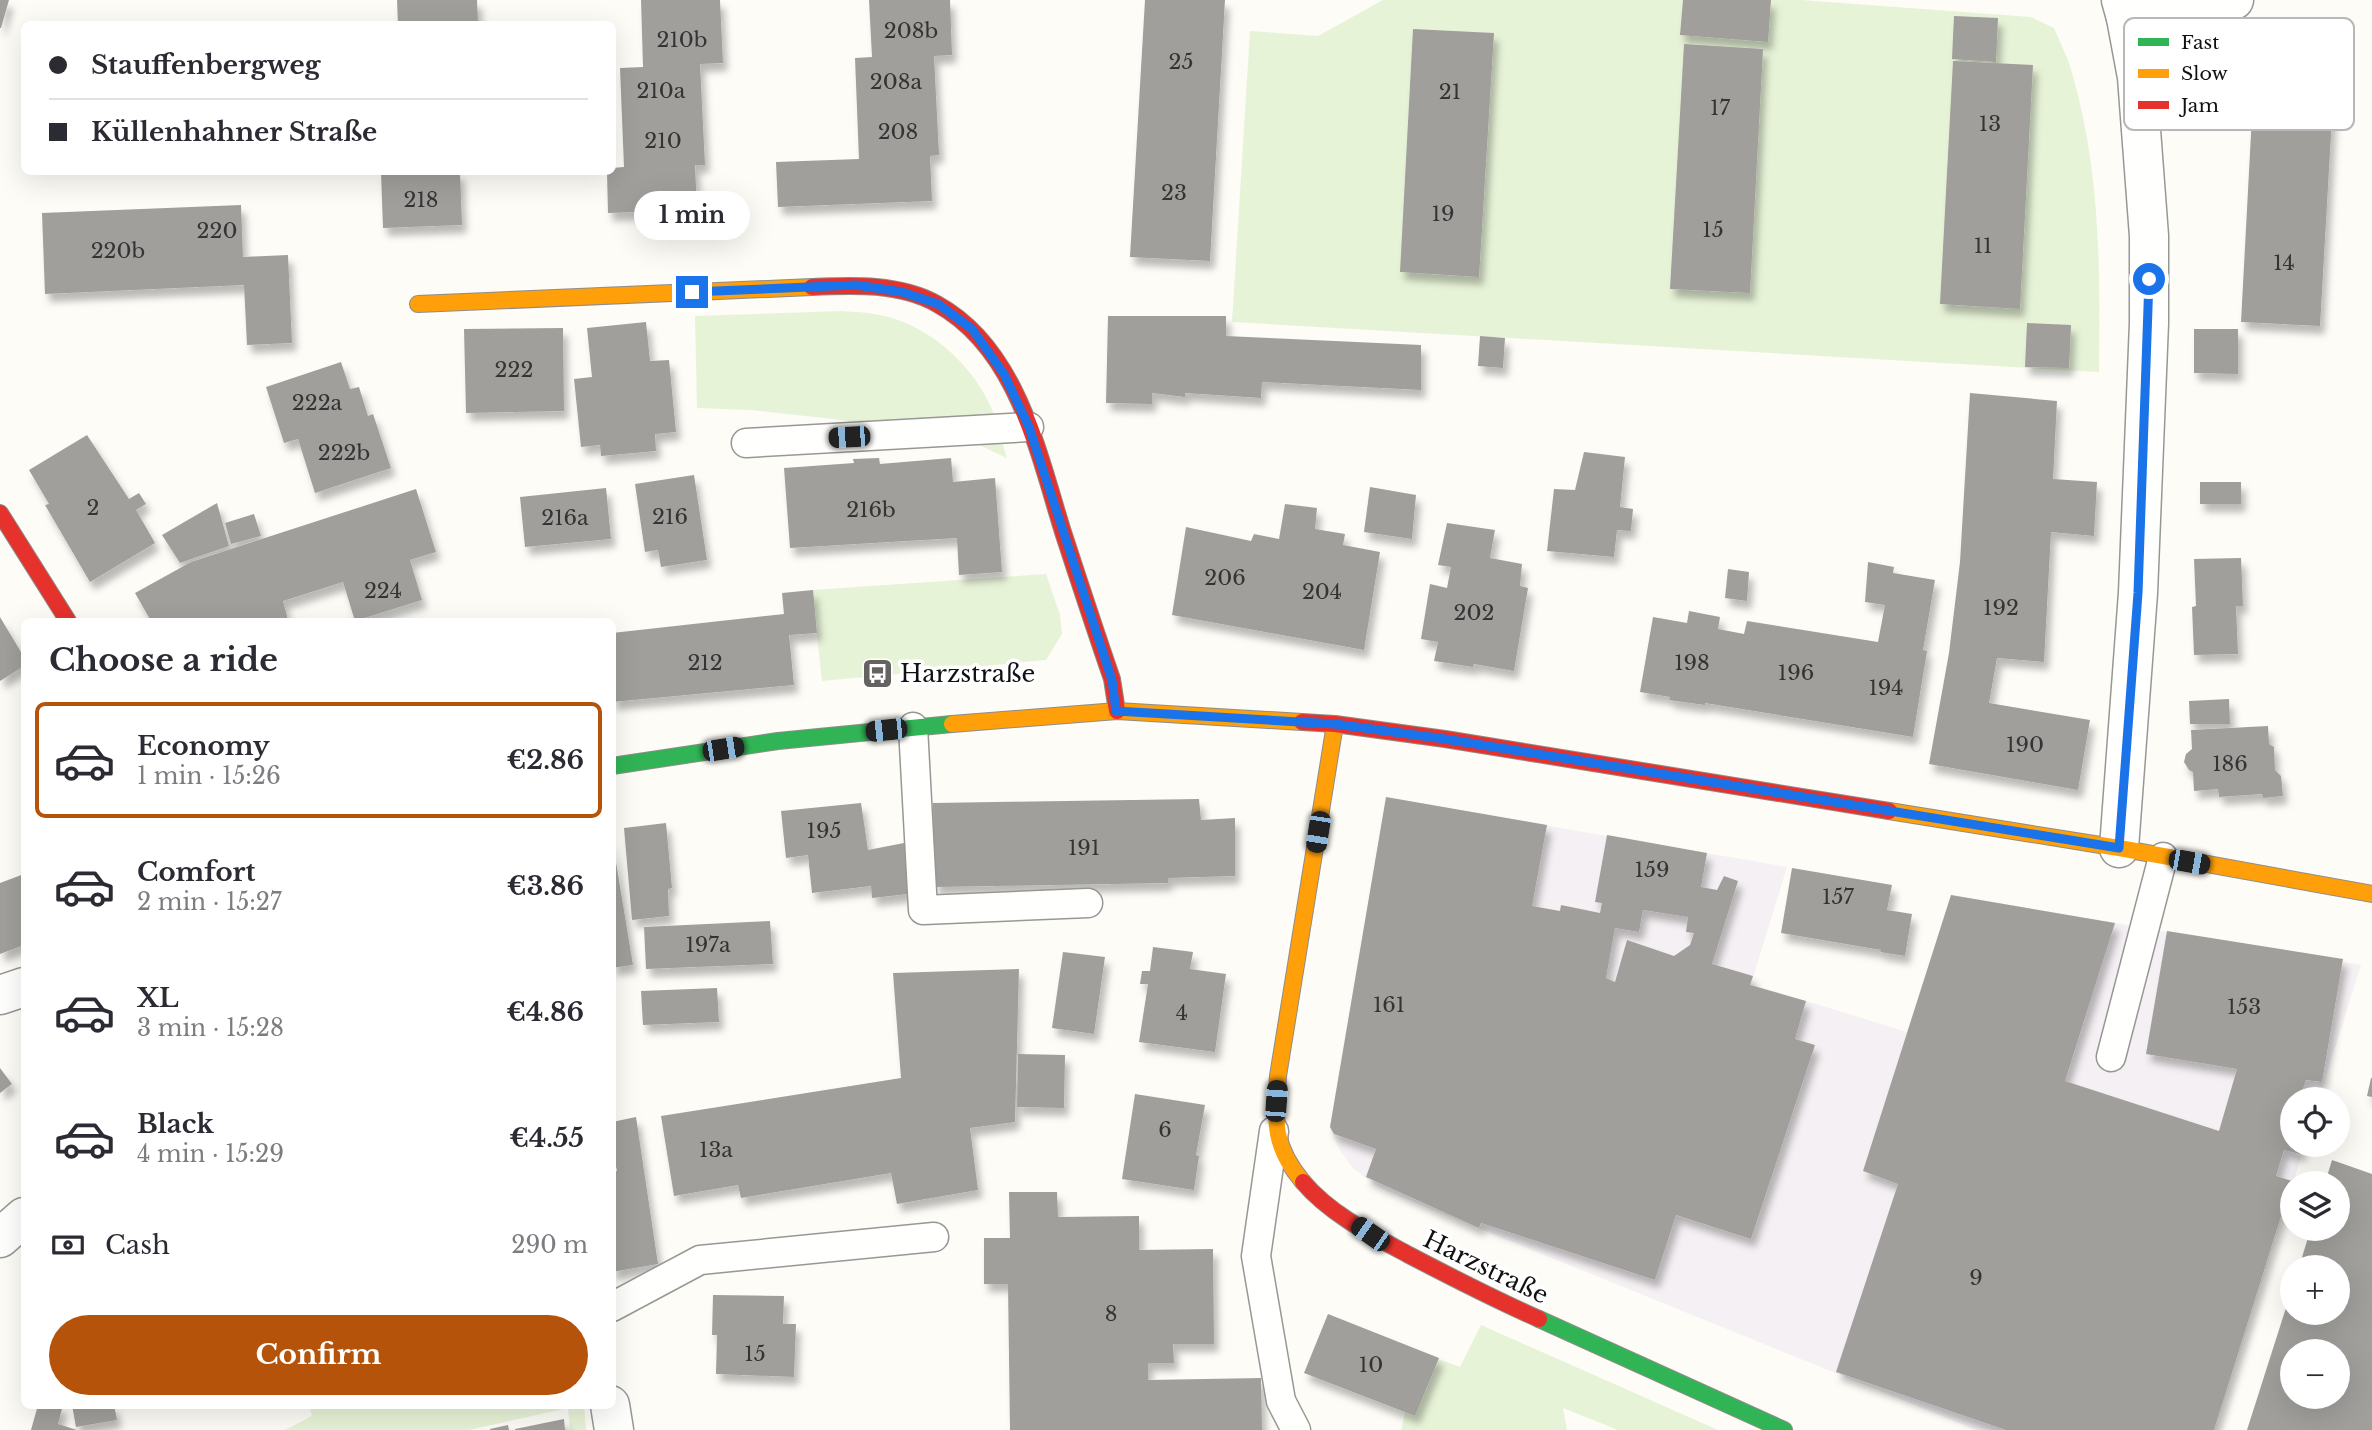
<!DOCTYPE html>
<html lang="en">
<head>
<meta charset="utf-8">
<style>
  :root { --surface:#fff; --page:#f7f7f7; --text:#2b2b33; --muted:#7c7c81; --line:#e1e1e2; --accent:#b45309 }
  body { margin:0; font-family:"Libre Baskerville",serif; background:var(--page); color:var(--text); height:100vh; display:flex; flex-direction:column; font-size:26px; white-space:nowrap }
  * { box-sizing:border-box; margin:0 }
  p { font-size:23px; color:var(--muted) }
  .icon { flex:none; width:38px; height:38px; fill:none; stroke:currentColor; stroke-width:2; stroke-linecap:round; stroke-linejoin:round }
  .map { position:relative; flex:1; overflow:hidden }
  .drawer { position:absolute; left:21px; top:618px; width:595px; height:791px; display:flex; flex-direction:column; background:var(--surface); border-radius:10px; box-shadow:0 7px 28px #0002 }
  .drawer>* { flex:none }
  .banner { position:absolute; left:21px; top:21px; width:595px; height:154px; border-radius:10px; box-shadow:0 7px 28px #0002; display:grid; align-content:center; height:154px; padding:0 28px; background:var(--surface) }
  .tools { position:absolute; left:2280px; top:1087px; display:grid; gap:14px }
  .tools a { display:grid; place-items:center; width:70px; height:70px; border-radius:50%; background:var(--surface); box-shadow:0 7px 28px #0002; font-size:35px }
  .end { position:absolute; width:32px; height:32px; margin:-16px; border:9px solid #1a73e8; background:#fff; box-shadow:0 0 0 4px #fff }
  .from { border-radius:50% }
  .bubble { position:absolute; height:49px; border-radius:24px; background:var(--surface); box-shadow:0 7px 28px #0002; font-size:23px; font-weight:800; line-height:49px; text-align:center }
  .car { position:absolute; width:21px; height:42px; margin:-21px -10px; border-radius:9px; box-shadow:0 0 5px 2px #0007; background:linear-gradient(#222 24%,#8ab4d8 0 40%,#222 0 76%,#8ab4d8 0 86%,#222 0) }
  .banner b { display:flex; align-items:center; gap:24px; height:66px; font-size:26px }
  .banner b+b { border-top:2px solid var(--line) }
  .banner i { width:18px; height:18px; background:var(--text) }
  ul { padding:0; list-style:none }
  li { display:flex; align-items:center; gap:21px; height:116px; margin:0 14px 10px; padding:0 14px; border:4px solid transparent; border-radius:10px }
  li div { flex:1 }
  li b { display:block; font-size:26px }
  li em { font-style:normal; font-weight:800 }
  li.on { border-color:var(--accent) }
  li>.icon { width:63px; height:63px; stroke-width:1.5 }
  h2 { padding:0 28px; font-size:32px; line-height:84px }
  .pay { display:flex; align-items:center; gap:18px; height:77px; padding:0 28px; font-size:26px }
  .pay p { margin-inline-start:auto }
  .button { display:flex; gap:14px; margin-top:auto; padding:14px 28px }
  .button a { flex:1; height:80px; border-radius:42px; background:var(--accent); color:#fff; font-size:28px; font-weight:800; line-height:80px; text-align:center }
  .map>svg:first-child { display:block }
</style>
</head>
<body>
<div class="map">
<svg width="2372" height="1430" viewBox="0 0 2372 1430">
  <defs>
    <filter id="shadow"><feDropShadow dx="4.5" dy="8" stdDeviation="3.5" flood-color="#0004"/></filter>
  </defs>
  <rect width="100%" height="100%" fill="#fdfcf7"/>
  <polygon fill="#f5f0f3" points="1386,798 1787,867 1751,984 1907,1032 1951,895 2361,965 2319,1099 2292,1099 2292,1144 2305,1145 2215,1430 1976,1430 1389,1192 1372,1183 1352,1167 1340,1150 1330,1129"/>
  <g fill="#e7f3d7">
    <path d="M1383,0H1801L2031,17L2054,28C2060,43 2068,57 2072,73C2101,173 2100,269 2099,372L1232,322L1250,31L1318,36Z"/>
    <path d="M841,311C854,312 867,312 879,315C926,323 971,363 990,405C998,422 1001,441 1007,458L951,432L751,410L697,408L695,316Z"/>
    <polygon points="1046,574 1060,615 1062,634 1046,660 822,681 812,590"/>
    <polygon points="1481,1325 1718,1430 1618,1430 1563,1408 1567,1430 1401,1430 1420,1352 1460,1367"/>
    <polygon points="309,1405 584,1405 586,1430 570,1430 568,1408 469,1430 285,1430 312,1416"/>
  </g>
  <g fill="#a19f9c" fill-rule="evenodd" filter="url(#shadow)">
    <polygon points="0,0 9,0 1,28 0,28"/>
    <polygon points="397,0 477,0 478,24 398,24"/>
    <polygon points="641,0 720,0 723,63 700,64 705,165 695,165 697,210 608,213 607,172 612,172 612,168 624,167 620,68 643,67"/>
    <polygon points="869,0 950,0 952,55 934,56 939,155 930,156 932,201 778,207 776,162 859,159 855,58 872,57"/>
    <polygon points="1145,0 1225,0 1210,261 1130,257"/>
    <polygon points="1683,0 1771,0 1768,42 1680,35"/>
    <polygon points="1954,16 1998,18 1996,62 1952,59"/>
    <polygon points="1413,29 1494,33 1479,277 1400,272"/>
    <polygon points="1684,44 1763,49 1750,293 1670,289"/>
    <polygon points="1953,61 2033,65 2020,309 1940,304"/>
    <polygon points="2254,78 2334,82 2320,326 2241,322"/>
    <polygon points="381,172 460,172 462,225 383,228"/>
    <polygon points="241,205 243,257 288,255 292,343 247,345 244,285 45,294 42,213"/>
    <polygon points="1108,316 1226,316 1226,336 1421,345 1421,390 1262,382 1261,398 1185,393 1185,397 1152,393 1152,404 1106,403"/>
    <polygon points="646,322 650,361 669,360 676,432 655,434 656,451 601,456 600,445 581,447 574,379 592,377 587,328"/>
    <polygon points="2027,323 2071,325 2069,368 2025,367"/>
    <polygon points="563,328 564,411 466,413 464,329"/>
    <polygon points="2194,329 2238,329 2238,374 2194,373"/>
    <polygon points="1480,336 1505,338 1503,368 1478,366"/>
    <polygon points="341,362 350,389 359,387 368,416 373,414 391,468 315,493 298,439 284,443 266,387"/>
    <polygon points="1970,393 2057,401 2053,479 2097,482 2094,536 2051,532 2044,662 1997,658 1989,703 2090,720 2078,790 1929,764 1949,653 1960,562"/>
    <polygon points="87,435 129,499 139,493 146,504 136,510 155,543 90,582 45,505 49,504 29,470"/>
    <polygon points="1584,452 1625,457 1620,507 1633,509 1631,531 1617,530 1614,557 1547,551 1554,489 1575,490"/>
    <polygon points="879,458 880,464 951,458 953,482 995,478 1002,572 959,575 957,538 790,548 784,468 854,463 853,459"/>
    <polygon points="694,475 707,560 661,567 658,550 645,552 635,484"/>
    <rect x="2200" y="482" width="41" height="22"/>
    <polygon points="1370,487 1416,495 1412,539 1364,532"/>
    <polygon points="606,488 611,539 525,547 520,497"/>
    <polygon points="416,489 436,552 410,560 422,600 355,621 343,582 283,601 288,620 283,621 151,621 135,593 191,562"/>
    <polygon points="217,503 229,546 180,563 162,535"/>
    <polygon points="1285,504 1317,508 1315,529 1345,534 1343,545 1380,552 1364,650 1172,615 1186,527 1251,541 1254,534 1279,539"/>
    <polygon points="254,514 261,536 231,544 225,523"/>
    <polygon points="1447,523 1495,530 1490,558 1522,564 1520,586 1528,588 1514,671 1474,664 1473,667 1434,661 1438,642 1421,639 1430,584 1447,588 1451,567 1438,565"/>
    <polygon points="2241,558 2243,606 2236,606 2238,654 2194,655 2192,607 2196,606 2194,559"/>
    <polygon points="1868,562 1894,567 1893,573 1935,580 1923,650 1927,651 1913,737 1705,703 1705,705 1669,700 1670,697 1640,692 1653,617 1687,623 1689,611 1720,617 1718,629 1744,634 1747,621 1878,642 1885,605 1865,602"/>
    <polygon points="1728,569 1749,572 1747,601 1725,598"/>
    <polygon points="813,590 817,633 789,635 794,685 612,702 612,633 784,614 782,593"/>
    <polygon points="0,617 24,657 24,666 0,681"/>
    <polygon points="2229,699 2230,724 2190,724 2189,701"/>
    <polygon points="2268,726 2269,744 2274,747 2275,770 2281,776 2283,796 2263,798 2262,794 2219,797 2218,789 2194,791 2193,772 2189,770 2184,762 2186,754 2192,749 2191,730"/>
    <path d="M1386,797L1547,825L1532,906L1560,911L1561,905L1600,913L1602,903L1595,902L1607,835L1707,853L1701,887L1717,890L1724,876L1738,881L1712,964L1753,976L1750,985L1806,1001L1795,1039L1815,1045L1751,1239L1676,1215L1655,1280L1481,1223L1479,1228L1366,1177L1376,1149L1334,1134L1330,1127ZM1643,910L1688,917L1686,932L1694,933L1690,945L1674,956L1627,940L1615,982L1606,978L1615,928L1639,932Z"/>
    <polygon points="1199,799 1201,820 1235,818 1235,876 1168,878 1168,883 934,887 933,803"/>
    <polygon points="861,803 868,850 909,842 908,894 872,898 871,886 812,893 808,855 786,858 781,811"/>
    <polygon points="666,823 672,888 668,889 669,916 632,920 624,828"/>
    <polygon points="612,838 633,965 612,968"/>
    <polygon points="1792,868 1892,885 1887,910 1912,914 1905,956 1880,952 1881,950 1781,933"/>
    <polygon points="24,874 24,945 0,954 0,883"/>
    <polygon points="1951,895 2115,923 2065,1081 2219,1131 2237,1069 2146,1054 2167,931 2343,959 2322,1082 2306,1080 2303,1089 2319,1094 2318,1099 2292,1099 2292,1144 2303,1144 2300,1154 2284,1150 2276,1176 2292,1181 2214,1430 2006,1430 1836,1372 1898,1184 1863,1171"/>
    <polygon points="770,921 773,964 646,969 644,927"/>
    <polygon points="1153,947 1193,952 1190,969 1226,974 1215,1052 1139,1042 1148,984 1140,984 1142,971 1150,971"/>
    <polygon points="1063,952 1105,957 1094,1034 1052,1028"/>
    <polygon points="1019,969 1015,1122 970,1128 978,1190 897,1204 891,1173 741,1198 738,1185 674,1196 661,1116 901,1078 893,973"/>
    <polygon points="717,988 719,1022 643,1025 641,991"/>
    <polygon points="1018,1054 1065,1055 1064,1108 1017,1107"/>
    <polygon points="0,1068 12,1084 0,1093"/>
    <polygon points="2371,1078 2372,1078 2372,1097 2367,1096"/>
    <polygon points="1135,1094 1205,1105 1196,1155 1199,1156 1194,1190 1122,1179"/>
    <polygon points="636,1117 658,1264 612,1272 612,1171 617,1171 612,1149 612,1122"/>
    <path d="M2332,1160L2372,1174V1430H2247L2292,1289V1312H2338V1267H2299L2311,1228H2338V1183H2325ZM2292,1351H2338V1396H2292Z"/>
    <polygon points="1009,1192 1057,1192 1058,1217 1139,1216 1139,1250 1213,1249 1214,1344 1173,1344 1174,1363 1148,1363 1148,1380 1261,1378 1262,1430 1010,1430 1008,1284 984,1284 984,1238 1010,1238"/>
    <polygon points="713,1295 784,1296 783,1324 796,1324 794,1377 716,1374 717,1335 712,1335"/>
    <polygon points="1328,1314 1439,1358 1415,1416 1304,1373"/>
    <polygon points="38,1405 63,1405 58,1424 77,1430 31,1430"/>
    <polygon points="72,1405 114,1405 117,1420 76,1427"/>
    <polygon points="564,1419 565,1430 515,1430 515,1429"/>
    <polygon points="508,1425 509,1430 490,1430 490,1429"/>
  </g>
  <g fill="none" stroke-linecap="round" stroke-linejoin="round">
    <defs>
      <g id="lane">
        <polyline points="746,443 1029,427"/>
        <polyline points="913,727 923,910 1088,903"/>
        <polyline points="2111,1057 2163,857"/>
        <polyline points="1274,1131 1256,1256 1281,1401 1296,1430"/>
        <polyline points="612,1307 700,1260 934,1237"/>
      </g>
      <g id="street">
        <polyline points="2126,18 2234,0"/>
        <polyline points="2119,848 2138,593 2149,323 2149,236 2137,77 2126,18 2121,0"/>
        <polyline points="0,995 24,987"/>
        <polyline points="0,1238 24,1217"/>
        <polyline points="610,1405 614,1430"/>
      </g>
      <g id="fast">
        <polyline points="612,766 778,741 952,724"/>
        <polyline points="1539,1319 1784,1430"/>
      </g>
      <g id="slow">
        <polyline points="418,304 812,287"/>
        <polyline points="952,724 1117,711 1302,722"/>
        <polyline points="1889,811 2119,848 2372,894"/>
        <path d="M1303,1182C1272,1145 1275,1122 1278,1076L1335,724"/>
      </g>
      <g id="jam">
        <path d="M812,287C853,285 900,283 937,304C1017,348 1038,452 1063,532C1079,581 1095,630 1112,679L1117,711"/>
        <polyline points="0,513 68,621"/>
        <polyline points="1302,722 1335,724 1445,739 1889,811"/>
        <path d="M1303,1182C1330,1214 1372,1235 1409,1255C1451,1277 1494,1299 1539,1319"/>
      </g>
    </defs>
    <use href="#lane" stroke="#979795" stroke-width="31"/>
    <use href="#street" stroke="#979795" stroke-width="41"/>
    <use href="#fast" stroke="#8e8d8b" stroke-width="18"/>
    <use href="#slow" stroke="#8e8d8b" stroke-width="18"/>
    <use href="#jam" stroke="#8e8d8b" stroke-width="18"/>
    <use href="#lane" stroke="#fffffe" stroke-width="28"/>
    <use href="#street" stroke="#fffffe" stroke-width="38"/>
    <use href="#fast" stroke="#30b455" stroke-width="16"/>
    <use href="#slow" stroke="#ff9f0a" stroke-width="16"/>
    <use href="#jam" stroke="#e5322d" stroke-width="16"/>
  </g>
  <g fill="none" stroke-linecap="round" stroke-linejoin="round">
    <polyline stroke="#1a73e8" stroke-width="9" points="692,292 856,285 902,292 938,304 972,329 1004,374 1029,427 1112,680 1116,711 1335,724 1445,739 2119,848 2138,593 2149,279"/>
  </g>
  <defs>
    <symbol id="bus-square" viewBox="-11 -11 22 22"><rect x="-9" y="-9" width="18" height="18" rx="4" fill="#646362" stroke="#fff"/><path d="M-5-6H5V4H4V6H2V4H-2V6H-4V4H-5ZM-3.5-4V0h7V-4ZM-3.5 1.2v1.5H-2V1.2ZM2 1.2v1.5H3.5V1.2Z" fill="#fff"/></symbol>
  </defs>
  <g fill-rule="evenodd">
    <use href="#bus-square" x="860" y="656" width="35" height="35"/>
  </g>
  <g text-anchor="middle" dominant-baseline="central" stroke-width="7" stroke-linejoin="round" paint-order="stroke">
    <g font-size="21" fill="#353434">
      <text x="911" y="31">208b</text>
      <text x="682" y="40">210b</text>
      <text x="1181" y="62">25</text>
      <text x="896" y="82">208a</text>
      <text x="661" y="91">210a</text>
      <text x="1450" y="92">21</text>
      <text x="1720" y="108">17</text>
      <text x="1990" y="124">13</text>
      <text x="898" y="132">208</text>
      <text x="663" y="141">210</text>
      <text x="1174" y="193">23</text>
      <text x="421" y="200">218</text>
      <text x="1443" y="214">19</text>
      <text x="1713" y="230">15</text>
      <text x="217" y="231">220</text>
      <text x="1983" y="246">11</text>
      <text x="118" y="251">220b</text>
      <text x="2284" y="263">14</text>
      <text x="514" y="370">222</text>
      <text x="317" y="403">222a</text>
      <text x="344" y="453">222b</text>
      <text x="93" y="508">2</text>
      <text x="871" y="510">216b</text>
      <text x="670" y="517">216</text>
      <text x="565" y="518">216a</text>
      <text x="1225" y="578">206</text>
      <text x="383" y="591">224</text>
      <text x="1322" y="592">204</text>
      <text x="2001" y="608">192</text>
      <text x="1474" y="613">202</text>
      <text x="705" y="663">212</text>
      <text x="1692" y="663">198</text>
      <text x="1796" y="673">196</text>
      <text x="1886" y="688">194</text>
      <text x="2025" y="745">190</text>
      <text x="2230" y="764">186</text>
      <text x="824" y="831">195</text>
      <text x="1084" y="848">191</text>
      <text x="1652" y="870">159</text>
      <text x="1838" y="897">157</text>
      <text x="708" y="945">197a</text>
      <text x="1389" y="1005">161</text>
      <text x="2244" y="1007">153</text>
      <text x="1182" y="1013">4</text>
      <text x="1165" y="1130">6</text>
      <text x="716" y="1150">13a</text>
      <text x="1976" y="1278">9</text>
      <text x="1111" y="1314">8</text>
      <text x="755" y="1354">15</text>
      <text x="1371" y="1365">10</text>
    </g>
    <g font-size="24" fill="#111" stroke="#fff" text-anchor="start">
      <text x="900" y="673">Harzstraße</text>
    </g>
    <g font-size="24" fill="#111" stroke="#fff">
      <text transform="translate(1486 1267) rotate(26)">Harzstraße</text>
    </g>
  </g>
  <rect x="2124" y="18" width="230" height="112" rx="10" fill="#fff" stroke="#b8b8b8" stroke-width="2"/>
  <rect x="2138" y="38" width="31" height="8" fill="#30b455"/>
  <rect x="2138" y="69" width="31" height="9" fill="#ff9f0a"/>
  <rect x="2138" y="101" width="31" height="8" fill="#e5322d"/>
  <g font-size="19" fill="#111">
    <text x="2181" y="49">Fast</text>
    <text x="2181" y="80">Slow</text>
    <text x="2181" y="112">Jam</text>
  </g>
</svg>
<div class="tools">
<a><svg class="icon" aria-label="locate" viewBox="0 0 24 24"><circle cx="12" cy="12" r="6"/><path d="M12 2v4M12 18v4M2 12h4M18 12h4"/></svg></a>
<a><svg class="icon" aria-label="layers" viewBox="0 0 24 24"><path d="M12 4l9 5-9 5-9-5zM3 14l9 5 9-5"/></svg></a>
<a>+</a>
<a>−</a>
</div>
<i class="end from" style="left:2149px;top:279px"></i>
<i class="end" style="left:692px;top:292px"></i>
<div class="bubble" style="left:634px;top:191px;width:116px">1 min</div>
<i class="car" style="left:849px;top:437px;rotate:267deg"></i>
<i class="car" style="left:886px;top:730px;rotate:264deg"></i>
<i class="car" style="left:723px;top:749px;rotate:81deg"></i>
<i class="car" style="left:1318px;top:832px;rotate:189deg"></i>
<i class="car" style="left:2189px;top:862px;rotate:100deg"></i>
<i class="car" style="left:1276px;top:1101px;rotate:4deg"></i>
<i class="car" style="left:1370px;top:1234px;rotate:305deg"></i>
<div class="banner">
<b><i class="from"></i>Stauffenbergweg</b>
<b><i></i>Küllenhahner Straße</b>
</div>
<section class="drawer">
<h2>Choose a ride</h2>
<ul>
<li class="on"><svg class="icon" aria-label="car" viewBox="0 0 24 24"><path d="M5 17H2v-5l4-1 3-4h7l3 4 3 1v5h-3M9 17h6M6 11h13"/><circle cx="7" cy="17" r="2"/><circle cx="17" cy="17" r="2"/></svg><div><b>Economy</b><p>1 min · 15:26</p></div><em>€2.86</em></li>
<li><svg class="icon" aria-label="car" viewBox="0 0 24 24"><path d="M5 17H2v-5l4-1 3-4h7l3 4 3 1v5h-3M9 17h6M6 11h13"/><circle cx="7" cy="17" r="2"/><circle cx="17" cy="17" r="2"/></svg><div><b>Comfort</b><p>2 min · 15:27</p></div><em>€3.86</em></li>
<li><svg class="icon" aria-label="car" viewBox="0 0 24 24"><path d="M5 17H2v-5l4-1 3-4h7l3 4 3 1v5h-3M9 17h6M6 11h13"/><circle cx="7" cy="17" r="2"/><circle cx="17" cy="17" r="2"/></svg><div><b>XL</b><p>3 min · 15:28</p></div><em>€4.86</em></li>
<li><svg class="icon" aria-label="car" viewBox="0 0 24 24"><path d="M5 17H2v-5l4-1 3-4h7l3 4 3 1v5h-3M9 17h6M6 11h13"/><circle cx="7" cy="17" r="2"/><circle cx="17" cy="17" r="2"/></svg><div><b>Black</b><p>4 min · 15:29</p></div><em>€4.55</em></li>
</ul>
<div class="pay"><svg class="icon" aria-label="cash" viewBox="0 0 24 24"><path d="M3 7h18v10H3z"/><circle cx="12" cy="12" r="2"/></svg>Cash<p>290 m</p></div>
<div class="button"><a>Confirm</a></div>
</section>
</div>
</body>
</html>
